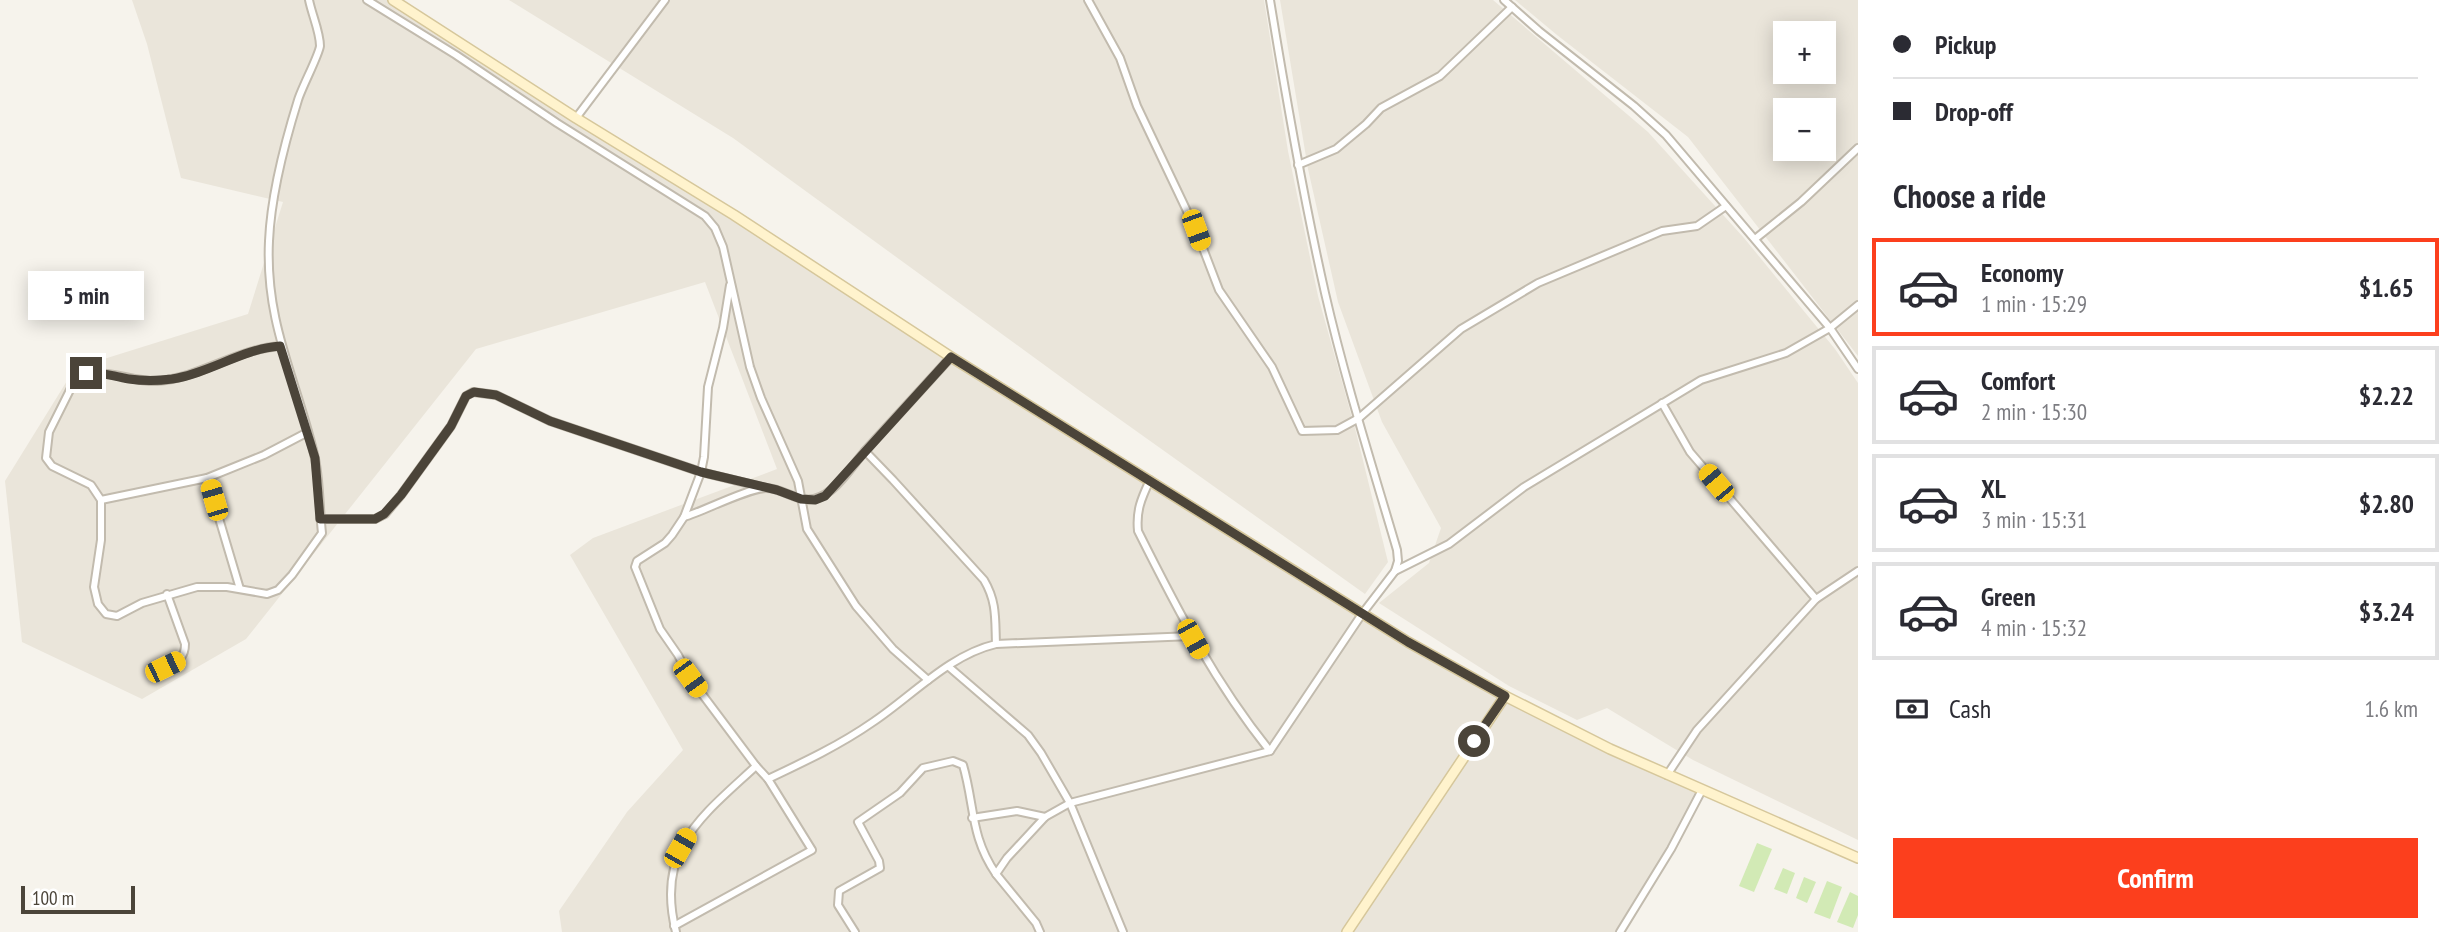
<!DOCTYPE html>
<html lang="en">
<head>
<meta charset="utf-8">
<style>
  :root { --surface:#fff; --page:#f7f7f7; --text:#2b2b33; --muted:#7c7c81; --line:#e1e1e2; --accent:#fc3f1d }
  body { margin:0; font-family:"PT Sans Narrow",sans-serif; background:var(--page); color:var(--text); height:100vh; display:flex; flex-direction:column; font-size:26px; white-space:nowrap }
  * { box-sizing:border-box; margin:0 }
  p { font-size:23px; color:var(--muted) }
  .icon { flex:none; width:38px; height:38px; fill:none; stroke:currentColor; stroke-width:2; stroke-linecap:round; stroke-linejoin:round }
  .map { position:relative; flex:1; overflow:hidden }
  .side { display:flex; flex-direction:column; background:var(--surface); width:595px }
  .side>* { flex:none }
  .hud { display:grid; align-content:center; height:154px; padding:0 35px; background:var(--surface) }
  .controls { position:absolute; left:1773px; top:21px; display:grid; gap:14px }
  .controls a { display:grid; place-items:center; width:63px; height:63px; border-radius:0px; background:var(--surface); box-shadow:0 4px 18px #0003; font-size:35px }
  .scale { position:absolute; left:21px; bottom:18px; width:114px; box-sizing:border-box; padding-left:7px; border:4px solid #4b4439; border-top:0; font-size:19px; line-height:24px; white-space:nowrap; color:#4b4439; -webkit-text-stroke:5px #fff; paint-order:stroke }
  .end { position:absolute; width:32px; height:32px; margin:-16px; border:9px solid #4b4439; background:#fff; box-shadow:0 0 0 4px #fff }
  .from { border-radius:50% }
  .bubble { position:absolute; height:49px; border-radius:0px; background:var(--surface); box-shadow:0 4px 18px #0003; font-size:23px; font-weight:700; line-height:49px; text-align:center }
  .car { position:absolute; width:21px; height:42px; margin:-21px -10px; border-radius:9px; box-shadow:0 0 5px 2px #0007; background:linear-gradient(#f5c518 24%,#345 0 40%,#f5c518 0 76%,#345 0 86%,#f5c518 0) }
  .hud b { display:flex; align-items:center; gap:24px; height:66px; font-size:26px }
  .hud b+b { border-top:2px solid var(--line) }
  .hud i { width:18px; height:18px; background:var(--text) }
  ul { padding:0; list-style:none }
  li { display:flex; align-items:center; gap:21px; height:98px; margin:0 14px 10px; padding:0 21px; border:4px solid var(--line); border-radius:0px }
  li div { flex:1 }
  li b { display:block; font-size:26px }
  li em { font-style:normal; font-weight:700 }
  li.selected { border-color:var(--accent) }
  li>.icon { width:63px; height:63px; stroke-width:1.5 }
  h2 { padding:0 35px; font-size:32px; line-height:84px }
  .pay { display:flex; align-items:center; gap:18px; height:77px; padding:0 35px; font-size:26px }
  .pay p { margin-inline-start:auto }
  .cta { display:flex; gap:14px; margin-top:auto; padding:14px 35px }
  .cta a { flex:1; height:80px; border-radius:0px; background:var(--accent); color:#fff; font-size:28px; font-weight:700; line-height:80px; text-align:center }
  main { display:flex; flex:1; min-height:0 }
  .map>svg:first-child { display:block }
</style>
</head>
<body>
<main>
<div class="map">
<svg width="1858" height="932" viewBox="0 0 1858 932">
  <rect width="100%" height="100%" fill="#f6f3ec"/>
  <g fill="#eae5da" fill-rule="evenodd">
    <polygon points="132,0 393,0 1433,657 1702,790 1620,932 562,932 559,911 627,812 683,750 570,555 593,538 777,469 705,282 476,349 246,639 142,699 22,642 5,481 75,368 248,314 283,202 181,178 147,44"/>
    <polygon points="509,0 1264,0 1288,151 1318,296 1356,432 1388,562 1365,594 1080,391 733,138"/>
    <polygon points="1280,0 1493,0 1648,132 1744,238 1835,349 1858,383 1858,840 1693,760 1607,708 1577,720 1509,686 1379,603 1429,563 1441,528 1382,422 1338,302 1308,169"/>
    <path d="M1515,0H1858V356L1688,137L1557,35ZM1785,33H1824V72H1785ZM1785,110H1824V149H1785Z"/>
  </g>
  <g fill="#d2eab5">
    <polygon points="1757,843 1772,849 1754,892 1739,886"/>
    <polygon points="1783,868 1795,873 1787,894 1774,889"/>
    <polygon points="1804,877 1816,882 1807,903 1796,898"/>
    <polygon points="1827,881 1842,887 1830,919 1814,913"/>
    <polygon points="1850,892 1858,896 1858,915 1853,928 1837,922"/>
  </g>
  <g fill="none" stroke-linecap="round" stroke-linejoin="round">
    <defs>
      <g id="street">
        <polyline points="367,0 456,55 557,123 705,216 715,228 723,247 750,367 761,398 798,481 807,529 856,606 893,649 928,680"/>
        <polyline points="1088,0 1120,58 1137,106 1196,230 1219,290 1272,367 1302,431 1337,430 1359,418 1461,329 1538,283 1662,231 1697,226 1726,206"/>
        <polyline points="1504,0 1539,31 1634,106 1666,135 1830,328 1858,369"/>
        <polyline points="576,118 665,0"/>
        <polyline points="1298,165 1336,149 1366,124 1381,108 1440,76 1512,7"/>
        <polyline points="1755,239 1801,202 1858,148"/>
        <polyline points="730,285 723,328 708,387 704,457 701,472 684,517 672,535 665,543 637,561 635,567 660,629 678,655 690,678 756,766"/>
        <path d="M280,346C237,349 200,378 157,381C131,383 93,362 74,382L49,432L46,458L52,466L91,485L101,500V540L94,587L98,604L106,614L117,616L142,603L197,587H227L267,594L278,590L292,575L322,533C319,507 320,479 314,454C296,378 265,323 269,241C271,195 284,145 298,100C302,87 319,55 320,46C320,32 312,15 309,0"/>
        <polyline points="1662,403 1690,452 1816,599"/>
        <polyline points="207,478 240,589"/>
        <path d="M1150,480C1141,499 1136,511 1138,531C1177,609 1215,683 1270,751"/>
        <polyline points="101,500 207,478 264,455 308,432"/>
        <path d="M684,517C704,511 748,488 766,488C779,488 791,497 803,499C830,504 849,469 865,451"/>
        <polyline points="320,519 375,519 385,514 401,495 451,426 466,396 473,392 496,395 550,421 701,472 767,488"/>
        <polyline points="1395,571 1449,544 1524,487 1701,380 1786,353 1830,328 1858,305"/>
        <polyline points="996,644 1192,636"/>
        <path d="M165,667C177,661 185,659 185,644L167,594"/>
        <path d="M949,667L1028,735L1041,753L1070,803L1270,751L1362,614L1395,571L1398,561L1397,550C1372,465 1345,380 1325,293C1303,196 1286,98 1270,0"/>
        <polyline points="1667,775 1697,730 1816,599 1858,571"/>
        <polyline points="972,818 1017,811 1045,817"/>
        <polyline points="674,926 812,850 768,779"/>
        <path d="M676,932C655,849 701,817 756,766L768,779C804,762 840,745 873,722C912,696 949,655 996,644C995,619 997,602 984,580L893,480L865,451L951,357"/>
        <path d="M855,932L838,905L839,891L880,868L879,861L858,822L900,793L923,768L953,761L963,765C975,806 970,836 996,874"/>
        <polyline points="1040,932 1036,923 996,874 1007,858 1045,817 1070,803 1123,932"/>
        <polyline points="1620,932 1671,849 1702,790"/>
      </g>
      <g id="secondary">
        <polyline points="393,0 576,118 734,215 951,357 1408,642 1505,696 1610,749 1858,858"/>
        <polyline points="1347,932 1505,696"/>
      </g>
    </defs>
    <use href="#street" stroke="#c2bbae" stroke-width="10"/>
    <use href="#secondary" stroke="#d6c79b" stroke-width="12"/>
    <use href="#street" stroke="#fff" stroke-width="6"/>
    <use href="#secondary" stroke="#fff3cd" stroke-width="9"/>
  </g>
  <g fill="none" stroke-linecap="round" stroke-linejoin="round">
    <path stroke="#4b4439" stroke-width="9" d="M86,373C101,371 114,377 129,379C143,381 157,381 172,379C210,373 242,349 280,346L315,458L320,519H375L384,514L401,495L451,426L466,396L474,392L496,395L550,421L701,472L777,490L801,499L815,500L825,496L835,485L951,357L1408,642L1505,696L1474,741"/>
  </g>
</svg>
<div class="controls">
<a>+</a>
<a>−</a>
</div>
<div class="scale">100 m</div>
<i class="end from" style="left:1474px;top:741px"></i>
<i class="end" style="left:86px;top:373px"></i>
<div class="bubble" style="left:28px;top:271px;width:116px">5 min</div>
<i class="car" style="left:1196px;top:230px;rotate:160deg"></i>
<i class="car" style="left:1716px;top:483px;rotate:320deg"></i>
<i class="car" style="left:214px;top:500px;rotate:344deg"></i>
<i class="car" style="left:1193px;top:639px;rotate:151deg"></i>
<i class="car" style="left:165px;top:667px;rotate:64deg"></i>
<i class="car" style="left:690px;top:678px;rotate:144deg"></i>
<i class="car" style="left:680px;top:848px;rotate:30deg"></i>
</div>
<section class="side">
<div class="hud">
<b><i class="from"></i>Pickup</b>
<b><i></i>Drop-off</b>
</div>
<h2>Choose a ride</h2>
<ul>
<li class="selected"><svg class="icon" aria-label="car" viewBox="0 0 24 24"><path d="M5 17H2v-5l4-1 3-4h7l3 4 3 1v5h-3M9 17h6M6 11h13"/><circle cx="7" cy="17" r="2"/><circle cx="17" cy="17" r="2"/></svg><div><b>Economy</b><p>1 min · 15:29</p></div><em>$1.65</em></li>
<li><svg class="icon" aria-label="car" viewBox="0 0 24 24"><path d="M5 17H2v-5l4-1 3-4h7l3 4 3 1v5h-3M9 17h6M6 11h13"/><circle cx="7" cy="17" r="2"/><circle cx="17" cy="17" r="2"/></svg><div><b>Comfort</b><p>2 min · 15:30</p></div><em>$2.22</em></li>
<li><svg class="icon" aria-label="car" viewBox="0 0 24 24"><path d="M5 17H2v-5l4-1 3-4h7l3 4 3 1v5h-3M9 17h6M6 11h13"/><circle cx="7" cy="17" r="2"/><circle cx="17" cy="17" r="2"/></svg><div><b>XL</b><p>3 min · 15:31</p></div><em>$2.80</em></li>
<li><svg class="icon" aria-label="car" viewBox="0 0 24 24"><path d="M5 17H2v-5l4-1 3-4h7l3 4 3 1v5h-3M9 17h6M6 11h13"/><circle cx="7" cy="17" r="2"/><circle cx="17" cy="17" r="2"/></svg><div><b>Green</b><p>4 min · 15:32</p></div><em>$3.24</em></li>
</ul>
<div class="pay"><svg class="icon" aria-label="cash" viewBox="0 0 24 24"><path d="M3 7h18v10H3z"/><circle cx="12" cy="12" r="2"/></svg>Cash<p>1.6 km</p></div>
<div class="cta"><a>Confirm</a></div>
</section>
</main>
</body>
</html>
